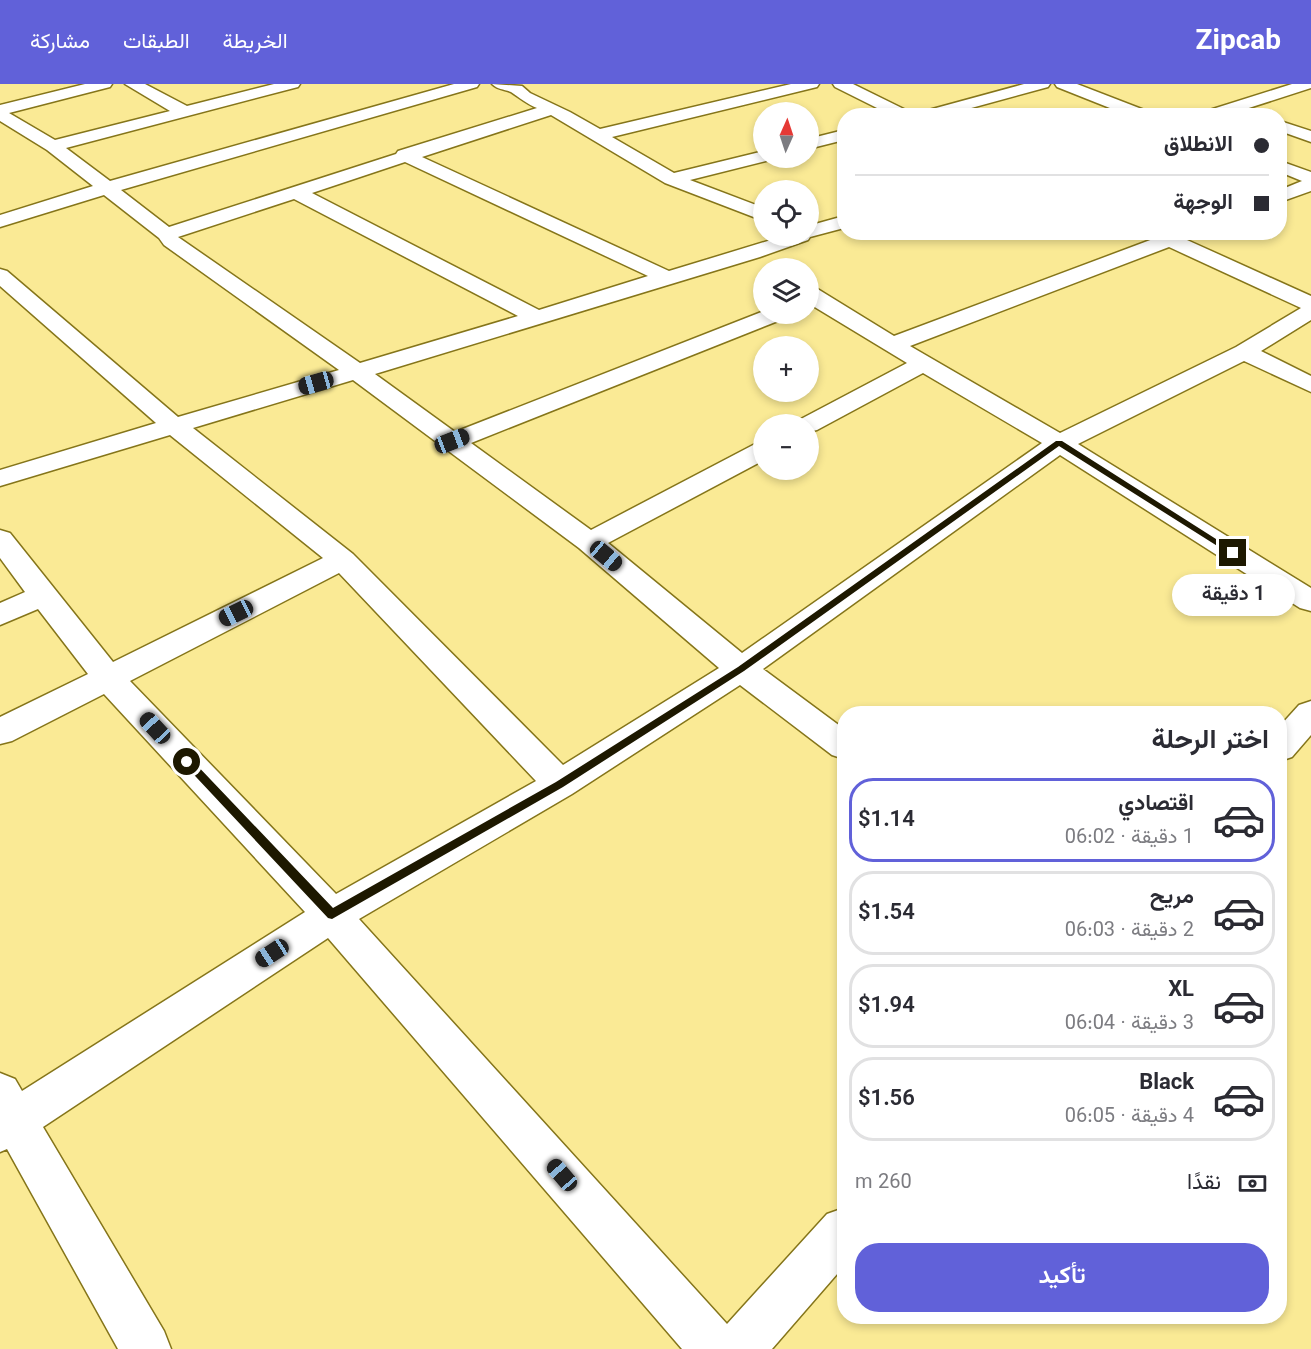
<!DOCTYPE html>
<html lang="ar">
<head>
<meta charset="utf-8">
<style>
  :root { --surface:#fff; --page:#f2f2f3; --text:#2b2b33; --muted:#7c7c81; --line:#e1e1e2; --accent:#6161d9 }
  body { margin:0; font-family:Georgia,Vazirmatn,serif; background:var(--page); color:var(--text); direction:rtl; height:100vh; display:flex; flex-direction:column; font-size:22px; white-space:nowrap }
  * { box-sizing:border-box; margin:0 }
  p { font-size:20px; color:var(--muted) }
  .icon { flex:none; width:33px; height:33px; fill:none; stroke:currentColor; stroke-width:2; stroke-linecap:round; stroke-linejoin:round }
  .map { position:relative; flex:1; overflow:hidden; direction:ltr }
  .sheet { position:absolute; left:837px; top:622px; width:450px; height:618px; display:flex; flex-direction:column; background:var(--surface); border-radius:24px; box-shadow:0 3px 9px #0003; direction:rtl }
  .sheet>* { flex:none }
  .top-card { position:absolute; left:837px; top:24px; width:450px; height:132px; border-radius:24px; box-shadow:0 3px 9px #0003; direction:rtl; display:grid; align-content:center; height:132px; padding:0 18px; background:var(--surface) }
  .needle { width:39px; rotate:3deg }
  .controls { position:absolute; left:753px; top:18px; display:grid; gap:12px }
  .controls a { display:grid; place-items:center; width:66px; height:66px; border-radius:50%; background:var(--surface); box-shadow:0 3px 9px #0003; font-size:30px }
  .end { position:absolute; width:27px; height:27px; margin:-14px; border:8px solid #1d1800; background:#fff; box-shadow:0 0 0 3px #fff }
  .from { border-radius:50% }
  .bubble { position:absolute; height:42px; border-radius:21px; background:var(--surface); box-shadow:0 3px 9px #0003; font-size:20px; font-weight:600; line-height:42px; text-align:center; direction:rtl }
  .car { position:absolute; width:18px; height:36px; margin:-18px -9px; border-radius:8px; box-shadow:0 0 4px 2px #0007; background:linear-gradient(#222 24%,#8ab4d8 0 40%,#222 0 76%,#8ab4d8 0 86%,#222 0) }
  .top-card b { display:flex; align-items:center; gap:21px; height:57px; font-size:22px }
  .top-card b+b { border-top:2px solid var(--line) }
  .top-card i { width:15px; height:15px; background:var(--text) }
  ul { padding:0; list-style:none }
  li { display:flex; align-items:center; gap:18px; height:84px; margin:0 12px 9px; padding:0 6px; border:3px solid var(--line); border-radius:24px }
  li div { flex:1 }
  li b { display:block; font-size:22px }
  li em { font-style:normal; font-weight:600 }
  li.selected { border-color:var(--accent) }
  li>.icon { width:54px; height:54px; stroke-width:1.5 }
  h2 { padding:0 18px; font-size:27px; line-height:72px }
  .pay { display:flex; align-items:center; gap:15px; height:66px; padding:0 18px; font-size:22px }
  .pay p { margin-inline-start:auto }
  .button { display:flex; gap:12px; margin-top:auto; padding:12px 18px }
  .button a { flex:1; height:69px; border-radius:24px; background:var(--accent); color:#fff; font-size:24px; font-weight:600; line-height:69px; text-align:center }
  header { display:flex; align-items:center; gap:36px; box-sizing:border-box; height:84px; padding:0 30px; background:var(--accent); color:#fff }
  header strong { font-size:28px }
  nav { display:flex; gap:33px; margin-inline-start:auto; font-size:21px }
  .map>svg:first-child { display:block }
</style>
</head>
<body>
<header>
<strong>Zipcab</strong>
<nav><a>الخريطة</a><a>الطبقات</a><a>مشاركة</a></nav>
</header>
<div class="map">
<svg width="1311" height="1265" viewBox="0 0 1311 1265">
  <rect width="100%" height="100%" fill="#faea95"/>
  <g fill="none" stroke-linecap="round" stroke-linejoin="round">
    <defs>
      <g id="minor">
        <path d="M85,0H112L110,3L9,29L55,56L170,27L125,0H145L187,22L274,0H300L298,3L66,64L110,97L454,0H479L477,3L121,106L169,143L396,70L398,67L537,24C527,20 520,14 511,8C504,5 498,6 492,0L522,2L530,9L570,28L600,45L791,0H819L817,3L612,53L674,89L764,67V74H772L770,76L690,96L764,124V137L665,99L551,31L422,73L669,187L784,152H808V142L844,132V144L810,153L808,156L760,173L375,290L455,348L764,227V230H786L783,235L471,359L591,446L755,360L764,357V376L608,459L742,569L1042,359L923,289L817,346L808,348V340H796L799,336L907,279L808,219V203L816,204L894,252L1153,155L1151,152L1154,148H1200L1198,152L1187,156L1311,212V236L1261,267L1311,292V308L1244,277L1078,360L1311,504V527L1300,524L1060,371L763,585L844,645V675L832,671L740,601L572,710L359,835L727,1240L827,1130L844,1124V1182L772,1265H682L328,854L43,1043L164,1247L171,1265H118L7,1065L0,1068V989L15,995L22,1007L305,828L104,610L12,657L0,660V633L88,590L38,525L0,541V519L25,508L0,474V446L10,449L113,578L323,474L170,351L0,402V386L156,339L0,202V185L7,187L178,333L339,286L164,161L159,154L104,111L0,143V131L93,102L47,66L0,37V21ZM405,78L648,192L539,226L312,109ZM294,115L518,232L360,279L178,153ZM1169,163L1301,224L1236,263L1060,349L910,262ZM353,296L579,464L719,584L563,681L353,470L193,344ZM339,489L536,697L336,810L130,597Z"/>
        <polygon points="833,0 853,0 914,30 1024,0 1050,0 1048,3 942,32 893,32 835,3"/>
        <polygon points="1055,0 1077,0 1152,29 1154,32 1130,32 1057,3"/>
        <polygon points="1292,0 1311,0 1311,4 1224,32 1198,32 1200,29"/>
        <polygon points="1280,37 1311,47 1311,58 1280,47"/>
        <polygon points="844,46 844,56 808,65 808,55"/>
        <polygon points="1280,77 1311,88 1311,107 1280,118 1280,106 1302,97 1280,88"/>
        <polygon points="1311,617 1311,651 1292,673 1280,677 1280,642 1299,621"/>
      </g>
    </defs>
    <use href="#minor" stroke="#85751a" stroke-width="3"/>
    <use href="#minor" fill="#fff" fill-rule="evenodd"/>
  </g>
  <polygon fill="#1d1800" points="1056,357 1062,357 1238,469 1230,470 1059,362 744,587 563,703 332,835 328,834 182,678 184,675 191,675 333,824 556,698 738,583"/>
</svg>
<div class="controls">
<a><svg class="needle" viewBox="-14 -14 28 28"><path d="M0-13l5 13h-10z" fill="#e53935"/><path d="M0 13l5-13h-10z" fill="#7c7c81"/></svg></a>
<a><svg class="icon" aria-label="locate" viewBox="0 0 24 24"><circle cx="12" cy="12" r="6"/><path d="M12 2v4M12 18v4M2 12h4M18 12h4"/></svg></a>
<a><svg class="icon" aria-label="layers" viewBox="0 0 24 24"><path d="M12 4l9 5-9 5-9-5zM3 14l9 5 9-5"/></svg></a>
<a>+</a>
<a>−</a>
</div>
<i class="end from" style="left:187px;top:678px"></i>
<i class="end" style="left:1233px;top:469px"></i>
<div class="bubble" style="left:1172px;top:490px;width:123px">1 دقيقة</div>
<i class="car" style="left:316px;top:299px;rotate:254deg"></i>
<i class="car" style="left:452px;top:357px;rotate:69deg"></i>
<i class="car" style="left:606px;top:472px;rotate:130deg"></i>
<i class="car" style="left:236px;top:529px;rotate:244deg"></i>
<i class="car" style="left:155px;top:644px;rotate:317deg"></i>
<i class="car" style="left:272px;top:869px;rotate:237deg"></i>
<i class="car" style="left:562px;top:1091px;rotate:319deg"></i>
<div class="top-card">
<b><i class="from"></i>الانطلاق</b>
<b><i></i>الوجهة</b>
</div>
<section class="sheet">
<h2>اختر الرحلة</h2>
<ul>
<li class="selected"><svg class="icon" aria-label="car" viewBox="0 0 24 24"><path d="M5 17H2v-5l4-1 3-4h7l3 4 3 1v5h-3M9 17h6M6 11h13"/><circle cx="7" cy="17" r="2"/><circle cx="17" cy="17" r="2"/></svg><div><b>اقتصادي</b><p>1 دقيقة · 06:02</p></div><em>$1.14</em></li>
<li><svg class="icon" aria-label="car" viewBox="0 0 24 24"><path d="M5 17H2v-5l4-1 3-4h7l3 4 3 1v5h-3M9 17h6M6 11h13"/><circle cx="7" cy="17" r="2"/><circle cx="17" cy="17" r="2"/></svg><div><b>مريح</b><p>2 دقيقة · 06:03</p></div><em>$1.54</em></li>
<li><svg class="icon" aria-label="car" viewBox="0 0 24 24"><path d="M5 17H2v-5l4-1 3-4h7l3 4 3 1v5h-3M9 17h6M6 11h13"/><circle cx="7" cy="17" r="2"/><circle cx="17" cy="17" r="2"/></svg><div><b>XL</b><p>3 دقيقة · 06:04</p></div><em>$1.94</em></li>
<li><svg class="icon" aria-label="car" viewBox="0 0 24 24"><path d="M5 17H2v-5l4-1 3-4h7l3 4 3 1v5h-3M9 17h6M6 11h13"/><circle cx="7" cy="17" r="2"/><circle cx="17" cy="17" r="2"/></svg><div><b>Black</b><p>4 دقيقة · 06:05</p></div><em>$1.56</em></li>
</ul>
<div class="pay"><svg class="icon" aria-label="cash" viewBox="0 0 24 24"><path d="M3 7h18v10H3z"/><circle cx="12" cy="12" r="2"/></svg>نقدًا<p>260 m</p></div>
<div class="button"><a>تأكيد</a></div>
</section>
</div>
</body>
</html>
